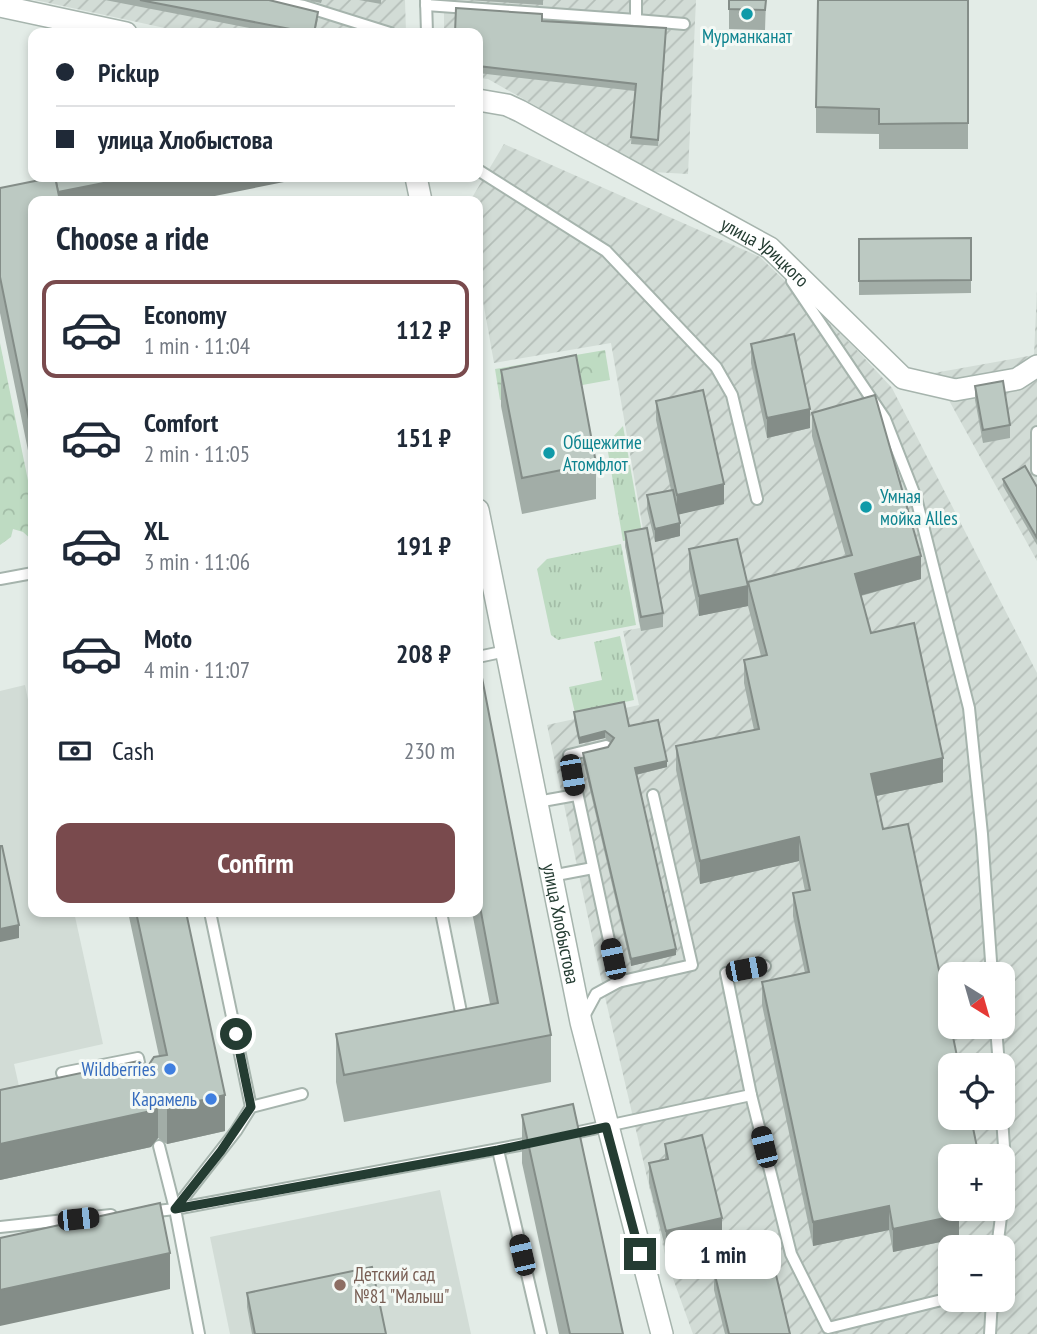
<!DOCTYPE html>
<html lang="en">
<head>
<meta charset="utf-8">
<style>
  :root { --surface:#fff; --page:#f6f6f7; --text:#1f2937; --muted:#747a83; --line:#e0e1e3; --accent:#794a4d }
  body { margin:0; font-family:"PT Sans Narrow",sans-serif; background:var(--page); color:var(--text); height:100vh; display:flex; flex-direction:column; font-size:26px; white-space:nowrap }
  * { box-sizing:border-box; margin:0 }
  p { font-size:23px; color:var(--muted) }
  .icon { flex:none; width:38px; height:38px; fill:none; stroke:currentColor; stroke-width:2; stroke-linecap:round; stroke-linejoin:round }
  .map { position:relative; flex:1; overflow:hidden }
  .drawer { position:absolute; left:28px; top:196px; width:455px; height:721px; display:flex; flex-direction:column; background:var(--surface); border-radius:14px; box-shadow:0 4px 10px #0003 }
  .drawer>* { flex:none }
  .hud { position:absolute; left:28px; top:28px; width:455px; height:154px; border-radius:14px; box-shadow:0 4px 10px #0003; display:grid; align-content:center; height:154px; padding:0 28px; background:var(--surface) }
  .needle { width:46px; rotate:143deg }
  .tools { position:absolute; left:938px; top:962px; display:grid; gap:14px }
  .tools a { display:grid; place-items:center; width:77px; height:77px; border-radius:14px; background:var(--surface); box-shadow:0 4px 10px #0003; font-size:35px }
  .end { position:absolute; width:32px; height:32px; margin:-16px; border:9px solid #243c32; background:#fff; box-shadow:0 0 0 4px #fff }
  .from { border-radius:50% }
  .bubble { position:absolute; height:49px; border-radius:14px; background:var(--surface); box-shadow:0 4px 10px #0003; font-size:23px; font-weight:700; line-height:49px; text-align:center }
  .car { position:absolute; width:21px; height:42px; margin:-21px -10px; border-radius:9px; box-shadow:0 0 5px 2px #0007; background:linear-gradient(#222 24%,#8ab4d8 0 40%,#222 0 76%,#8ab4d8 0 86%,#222 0) }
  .hud b { display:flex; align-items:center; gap:24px; height:66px; font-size:26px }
  .hud b+b { border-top:2px solid var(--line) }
  .hud i { width:18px; height:18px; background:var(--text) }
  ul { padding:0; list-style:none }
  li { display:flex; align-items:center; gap:21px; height:98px; margin:0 14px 10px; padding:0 14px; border:4px solid transparent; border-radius:14px }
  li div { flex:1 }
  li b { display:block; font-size:26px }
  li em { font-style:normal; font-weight:700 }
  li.on { border-color:var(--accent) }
  li>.icon { width:63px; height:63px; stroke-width:1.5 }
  h2 { padding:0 28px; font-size:32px; line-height:84px }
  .pay { display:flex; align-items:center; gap:18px; height:77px; padding:0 28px; font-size:26px }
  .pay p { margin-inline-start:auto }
  .button { display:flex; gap:14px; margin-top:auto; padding:14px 28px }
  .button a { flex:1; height:80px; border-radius:14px; background:var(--accent); color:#fff; font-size:28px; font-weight:700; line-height:80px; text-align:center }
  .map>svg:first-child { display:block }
</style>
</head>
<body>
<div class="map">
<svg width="1037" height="1334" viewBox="0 0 1037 1334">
  <defs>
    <pattern id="industrial-furrows" width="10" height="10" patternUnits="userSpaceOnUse" patternTransform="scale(1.75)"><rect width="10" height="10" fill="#d2dcd6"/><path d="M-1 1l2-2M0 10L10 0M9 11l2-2" fill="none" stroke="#b4beb8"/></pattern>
    <pattern id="grass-tufts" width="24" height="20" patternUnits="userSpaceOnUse" patternTransform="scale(1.75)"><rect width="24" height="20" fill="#bedbc2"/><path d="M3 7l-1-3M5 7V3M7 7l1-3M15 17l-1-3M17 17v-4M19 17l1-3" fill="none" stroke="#a3bda7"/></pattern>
    <pattern id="forest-crowns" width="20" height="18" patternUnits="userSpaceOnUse" patternTransform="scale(1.75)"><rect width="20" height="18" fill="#bedbc2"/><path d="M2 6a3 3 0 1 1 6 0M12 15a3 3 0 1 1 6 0" fill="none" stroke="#a3bda7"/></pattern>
  </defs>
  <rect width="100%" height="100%" fill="#e3ece7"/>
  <g fill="#d2dcd6">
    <polygon points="25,685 33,724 33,912 74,912 103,1044 14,1064 21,1095 0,1099 0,691"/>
    <polygon points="440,1190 471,1334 230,1334 210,1237"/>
  </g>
  <g fill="url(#industrial-furrows)" fill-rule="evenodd">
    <polygon points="35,0 405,0 406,33 188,33"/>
    <polygon points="444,0 696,0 688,174 653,172 488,79 478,78 478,33 444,33"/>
    <path d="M504,144L760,257L855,348L892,388L1037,673V1334H693L666,1259L605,997L547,725L639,705L623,631L640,628L625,545L645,541L611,343L494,363L478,273V201H470ZM950,975H1003V1027H950ZM950,1066H1003V1118H950ZM950,1157H1003V1209H950ZM950,1248H1003V1300H950Z"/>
    <polygon points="1037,290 1037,561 934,373 1034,355"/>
  </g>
  <g fill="url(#grass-tufts)">
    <polygon points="623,426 643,538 623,541 608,452 611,439"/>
    <polygon points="621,544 636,625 558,640 551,635 537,569 547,559"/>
    <polygon points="620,636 634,700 575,713 569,687 602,680 594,642"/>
  </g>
  <g fill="url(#forest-crowns)">
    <polygon points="0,343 33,505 33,541 23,532 13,529 11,537 0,545"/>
    <polygon points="605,350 610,380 500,400 495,369"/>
  </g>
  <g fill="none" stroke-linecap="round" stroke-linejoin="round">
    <defs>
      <g id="service">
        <polyline points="272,0 304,6 390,33"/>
        <polyline points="426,0 427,33"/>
        <polyline points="426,5 636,20 636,0"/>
        <polyline points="636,20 684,24"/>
        <polyline points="478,170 606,251 716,367 732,395 757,499"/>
        <polyline points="792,281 885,419 916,498 969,708 982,834 992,975"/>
        <polyline points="1037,432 1037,470"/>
        <polyline points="0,579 33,573"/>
        <polyline points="478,657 506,651"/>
        <polyline points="606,746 569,755 618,982"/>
        <polyline points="537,802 576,795"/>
        <polyline points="551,876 593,868"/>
        <polyline points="441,912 463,1022"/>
        <polyline points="765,966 726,973 751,1095 791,1254 828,1328 950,1298"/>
        <polyline points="583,1018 596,994 618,982 692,965 653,795"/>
        <polyline points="996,1027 999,1066"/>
        <polyline points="62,1073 138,1058 141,1072"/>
        <polyline points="251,1107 302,1094"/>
        <polyline points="1002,1118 1006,1175 1003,1203"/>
        <polyline points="565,1135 751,1095"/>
        <polyline points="159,1146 175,1209"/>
        <polyline points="498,1150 541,1334"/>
        <polyline points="148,1212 175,1209 236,1131 251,1107 210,912"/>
        <polyline points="0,1227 111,1215"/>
        <polyline points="997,1248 1002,1209"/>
        <polyline points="199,1334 175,1209 536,1142"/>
        <polyline points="990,1334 992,1300"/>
      </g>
      <g id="minor">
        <polyline points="0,6 126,33"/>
        <path id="s1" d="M478,100L507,105L520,111L770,248L903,378L955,390L1017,379L1037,366"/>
        <polyline points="416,177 421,201"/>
        <path id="s2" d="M478,510L581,1022L662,1334"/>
      </g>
    </defs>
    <use href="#service" stroke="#a6b4ad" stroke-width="14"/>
    <use href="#minor" stroke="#a6b4ad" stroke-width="24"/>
    <use href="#service" stroke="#fff" stroke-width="10"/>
    <use href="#minor" stroke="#fff" stroke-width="21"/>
  </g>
  <g fill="#a2ada7">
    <polygon points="105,0 269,0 318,19 315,33 276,33"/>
    <polygon points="307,0 322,0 321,3"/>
    <polygon points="359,0 381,0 381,4"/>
    <polygon points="467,0 543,0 543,5"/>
    <polygon points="729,0 766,0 765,30 729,29"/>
    <polygon points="968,0 968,149 879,149 879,134 816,133 816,107"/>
    <polygon points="542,21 666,35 658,146 631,144 635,91 478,73 478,33"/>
    <polygon points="49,177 309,177 33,201 33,475 0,313 0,188 49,178"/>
    <polygon points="971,238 971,293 859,295 859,239"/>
    <polygon points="751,344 810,428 767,438 751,363"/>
    <polygon points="501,370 596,463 596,499 522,514 501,406"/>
    <polygon points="975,386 1010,425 1010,438 983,443 975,400"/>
    <polygon points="656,401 724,504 679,514 680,536 655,542 647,509 647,495 671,490 656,420"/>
    <polygon points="812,413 921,579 861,596 871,633 943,782 876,796 883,829 985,1209 959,1215 959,1238 893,1252 889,1230 813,1246 762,1005 762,982 805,973 793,916 793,893 805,891 799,861 700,884 676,770 676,746 754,730 744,683 744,660 761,656 748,606 699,616 689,569 689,549 748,586 846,557 812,436"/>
    <polygon points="1003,479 1037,487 1037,545 1003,486"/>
    <polygon points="625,532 663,613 663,627 641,631 625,545"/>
    <polygon points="478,657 551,1035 551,1082 344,1122 336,1082 336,1034 490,1004 472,912 478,912"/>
    <polygon points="574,712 629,726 667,767 636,775 676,955 631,966 583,760 583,753 608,747 611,743 605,738 579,744 574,719"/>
    <polygon points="128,912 186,912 225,1131 167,1144 158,1138 151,1147 0,1180 0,1090 148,1066 159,1056"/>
    <polygon points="522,1115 623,1334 559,1334 522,1163"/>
    <polygon points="665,1144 722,1238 666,1251 649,1183 649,1163 665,1160"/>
    <polygon points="714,1271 790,1334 725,1334 714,1290"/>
    <polygon points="247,1293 386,1334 252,1334 247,1307"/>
  </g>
  <g fill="#848d88">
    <polygon points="134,177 309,177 190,201 58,201 58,192"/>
    <polygon points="810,409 810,428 767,438 767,418"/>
    <polygon points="724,484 724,504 677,515 677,495"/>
    <polygon points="680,523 680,536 655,542 655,529"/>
    <polygon points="921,556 921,579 855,597 855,574"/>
    <polygon points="748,586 748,606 699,616 699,596"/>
    <polygon points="605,731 605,738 579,744 579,738"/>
    <polygon points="943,758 943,782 871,797 871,774"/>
    <polygon points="667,761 667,767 635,775 635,768"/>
    <polygon points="799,837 799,861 700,884 700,861"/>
    <polygon points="19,925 19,938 0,942 0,929"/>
    <polygon points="676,949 676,955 631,966 631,959"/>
    <polygon points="225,1095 225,1131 167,1144 167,1108"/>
    <polygon points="158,1102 158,1138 151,1147 0,1180 0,1144"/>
    <polygon points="889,1206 889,1230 813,1246 813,1222"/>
    <polygon points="954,1209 985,1210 959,1215 959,1238 893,1252 893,1229"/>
    <polygon points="722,1218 722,1238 666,1251 666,1231"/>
    <polygon points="170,1253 170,1289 0,1326 0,1290"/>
  </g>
  <g fill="#bcc9c2" stroke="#848d88" stroke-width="2">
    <polygon points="140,0 269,0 318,12 314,33 311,33"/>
    <polygon points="729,0 766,0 765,10 729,9"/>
    <polygon points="818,0 968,0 968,123 879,124 879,109 816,107"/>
    <polygon points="456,8 542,14 542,21 666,28 658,140 631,137 636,84 478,66 478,33 455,33"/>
    <polygon points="55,177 134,177 58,192"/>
    <polygon points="55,177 60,201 33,201 33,439 0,277 0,188"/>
    <polygon points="971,238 971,280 859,281 859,239"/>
    <polygon points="794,334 810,409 767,418 751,344"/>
    <polygon points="576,355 596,463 522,478 501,370"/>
    <polygon points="1003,381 1010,425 983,430 975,386"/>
    <polygon points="703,390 724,484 677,495 656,401"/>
    <polygon points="875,395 921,556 855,574 871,633 914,623 943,758 871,774 883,829 908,824 950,1022 950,1027 951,1027 959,1066 950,1066 950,1118 971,1118 979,1157 950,1157 950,1209 958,1209 959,1215 893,1229 889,1206 813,1222 762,982 809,972 793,893 810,890 799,837 700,861 676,746 759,729 744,660 767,655 748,582 852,555 812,413"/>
    <polygon points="1025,466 1037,487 1037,538 1003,479"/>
    <polygon points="673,490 680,523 655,529 647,495"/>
    <polygon points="647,528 663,613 641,617 625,532"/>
    <polygon points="737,539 748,586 699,596 689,549"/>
    <polygon points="478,657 551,1035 344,1075 336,1034 498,1003 478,896"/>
    <polygon points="624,702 629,726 658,720 667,761 635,768 676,949 631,959 583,753 608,747 614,738 605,731 579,738 574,712"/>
    <polygon points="0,846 2,846 19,925 0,929"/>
    <polygon points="136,912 186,912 225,1095 167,1108 158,1102 151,1111 0,1144 0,1090 138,1061 148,1066 154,1057 167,1055"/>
    <polygon points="573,1104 623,1334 570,1334 522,1115"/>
    <polygon points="702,1135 722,1218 666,1231 649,1163 668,1159 665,1144"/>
    <polygon points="160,1203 170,1253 0,1290 0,1238"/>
    <polygon points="772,1258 790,1334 729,1334 714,1271"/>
    <polygon points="372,1267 386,1334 255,1334 247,1293"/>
  </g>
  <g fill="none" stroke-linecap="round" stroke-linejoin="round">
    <polyline stroke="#243c32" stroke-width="9" points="236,1034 251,1107 221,1151 175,1209 498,1150 606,1127 640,1254"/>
  </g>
  <g fill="#0f9aa8" stroke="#f4f9f5" stroke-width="2.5">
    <circle cx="747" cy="14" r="7"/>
    <circle cx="549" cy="453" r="7"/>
    <circle cx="866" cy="507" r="7"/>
  </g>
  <g fill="#3f7fe0" stroke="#f4f9f5" stroke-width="2.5">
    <circle cx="170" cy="1069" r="7"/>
    <circle cx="211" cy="1099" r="7"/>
  </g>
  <circle fill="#8d6e63" stroke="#f4f9f5" stroke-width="2.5" cx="340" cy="1285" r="7"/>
  <g text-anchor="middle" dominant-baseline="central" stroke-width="6" stroke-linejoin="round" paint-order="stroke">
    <g font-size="19" fill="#0d838f" stroke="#f4f9f5" text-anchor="start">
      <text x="747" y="36" text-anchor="middle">Мурманканат</text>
      <text x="563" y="442">Общежитие<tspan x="563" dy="22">Атомфлот</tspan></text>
      <text x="880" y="496">Умная<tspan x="880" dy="22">мойка Alles</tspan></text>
    </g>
    <g font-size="19" fill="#243c32" stroke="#f4f9f5">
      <text stroke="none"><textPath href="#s1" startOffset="327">улица Урицкого</textPath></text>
      <text stroke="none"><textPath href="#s2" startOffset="422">улица Хлобыстова</textPath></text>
    </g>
    <g font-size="19" fill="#366cbe" stroke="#f4f9f5" text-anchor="end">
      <text x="156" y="1069">Wildberries</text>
      <text x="197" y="1099">Карамель</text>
    </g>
    <g font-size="19" fill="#785e54" stroke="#f4f9f5" text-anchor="start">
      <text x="354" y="1274">Детский сад<tspan x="354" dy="22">№81 "Малыш"</tspan></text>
    </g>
  </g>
</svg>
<div class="tools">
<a><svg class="needle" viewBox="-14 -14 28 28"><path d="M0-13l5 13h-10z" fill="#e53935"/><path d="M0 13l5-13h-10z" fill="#747a83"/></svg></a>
<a><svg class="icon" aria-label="locate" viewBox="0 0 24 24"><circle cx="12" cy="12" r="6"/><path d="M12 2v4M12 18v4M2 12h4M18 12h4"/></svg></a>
<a>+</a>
<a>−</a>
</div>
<i class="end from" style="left:236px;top:1034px"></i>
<i class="end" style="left:640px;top:1254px"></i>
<div class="bubble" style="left:665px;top:1230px;width:116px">1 min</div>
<i class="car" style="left:572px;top:775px;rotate:170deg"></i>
<i class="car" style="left:613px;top:959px;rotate:348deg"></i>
<i class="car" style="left:746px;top:969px;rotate:79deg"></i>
<i class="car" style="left:764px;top:1147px;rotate:346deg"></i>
<i class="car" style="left:78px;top:1219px;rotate:84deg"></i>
<i class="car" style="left:522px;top:1255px;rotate:347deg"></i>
<div class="hud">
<b><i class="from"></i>Pickup</b>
<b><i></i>улица Хлобыстова</b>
</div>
<section class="drawer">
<h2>Choose a ride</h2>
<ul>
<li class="on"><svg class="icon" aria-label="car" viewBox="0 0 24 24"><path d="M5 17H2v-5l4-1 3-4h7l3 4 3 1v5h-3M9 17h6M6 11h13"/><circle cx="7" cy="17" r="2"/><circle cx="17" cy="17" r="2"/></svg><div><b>Economy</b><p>1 min · 11:04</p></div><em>112 ₽</em></li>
<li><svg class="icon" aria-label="car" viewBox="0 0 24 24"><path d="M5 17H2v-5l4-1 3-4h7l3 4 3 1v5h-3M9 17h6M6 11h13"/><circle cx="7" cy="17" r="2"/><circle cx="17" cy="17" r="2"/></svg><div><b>Comfort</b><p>2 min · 11:05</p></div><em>151 ₽</em></li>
<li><svg class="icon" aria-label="car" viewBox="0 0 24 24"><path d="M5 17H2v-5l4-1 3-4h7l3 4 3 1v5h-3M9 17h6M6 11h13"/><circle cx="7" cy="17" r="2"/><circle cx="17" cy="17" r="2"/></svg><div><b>XL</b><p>3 min · 11:06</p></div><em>191 ₽</em></li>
<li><svg class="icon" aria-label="car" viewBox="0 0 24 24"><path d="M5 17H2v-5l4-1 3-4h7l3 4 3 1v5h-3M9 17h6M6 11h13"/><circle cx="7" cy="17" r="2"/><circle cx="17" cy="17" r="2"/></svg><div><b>Moto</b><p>4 min · 11:07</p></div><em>208 ₽</em></li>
</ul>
<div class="pay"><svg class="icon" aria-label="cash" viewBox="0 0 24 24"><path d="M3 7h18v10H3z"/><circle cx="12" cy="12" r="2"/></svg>Cash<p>230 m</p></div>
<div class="button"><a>Confirm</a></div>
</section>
</div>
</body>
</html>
